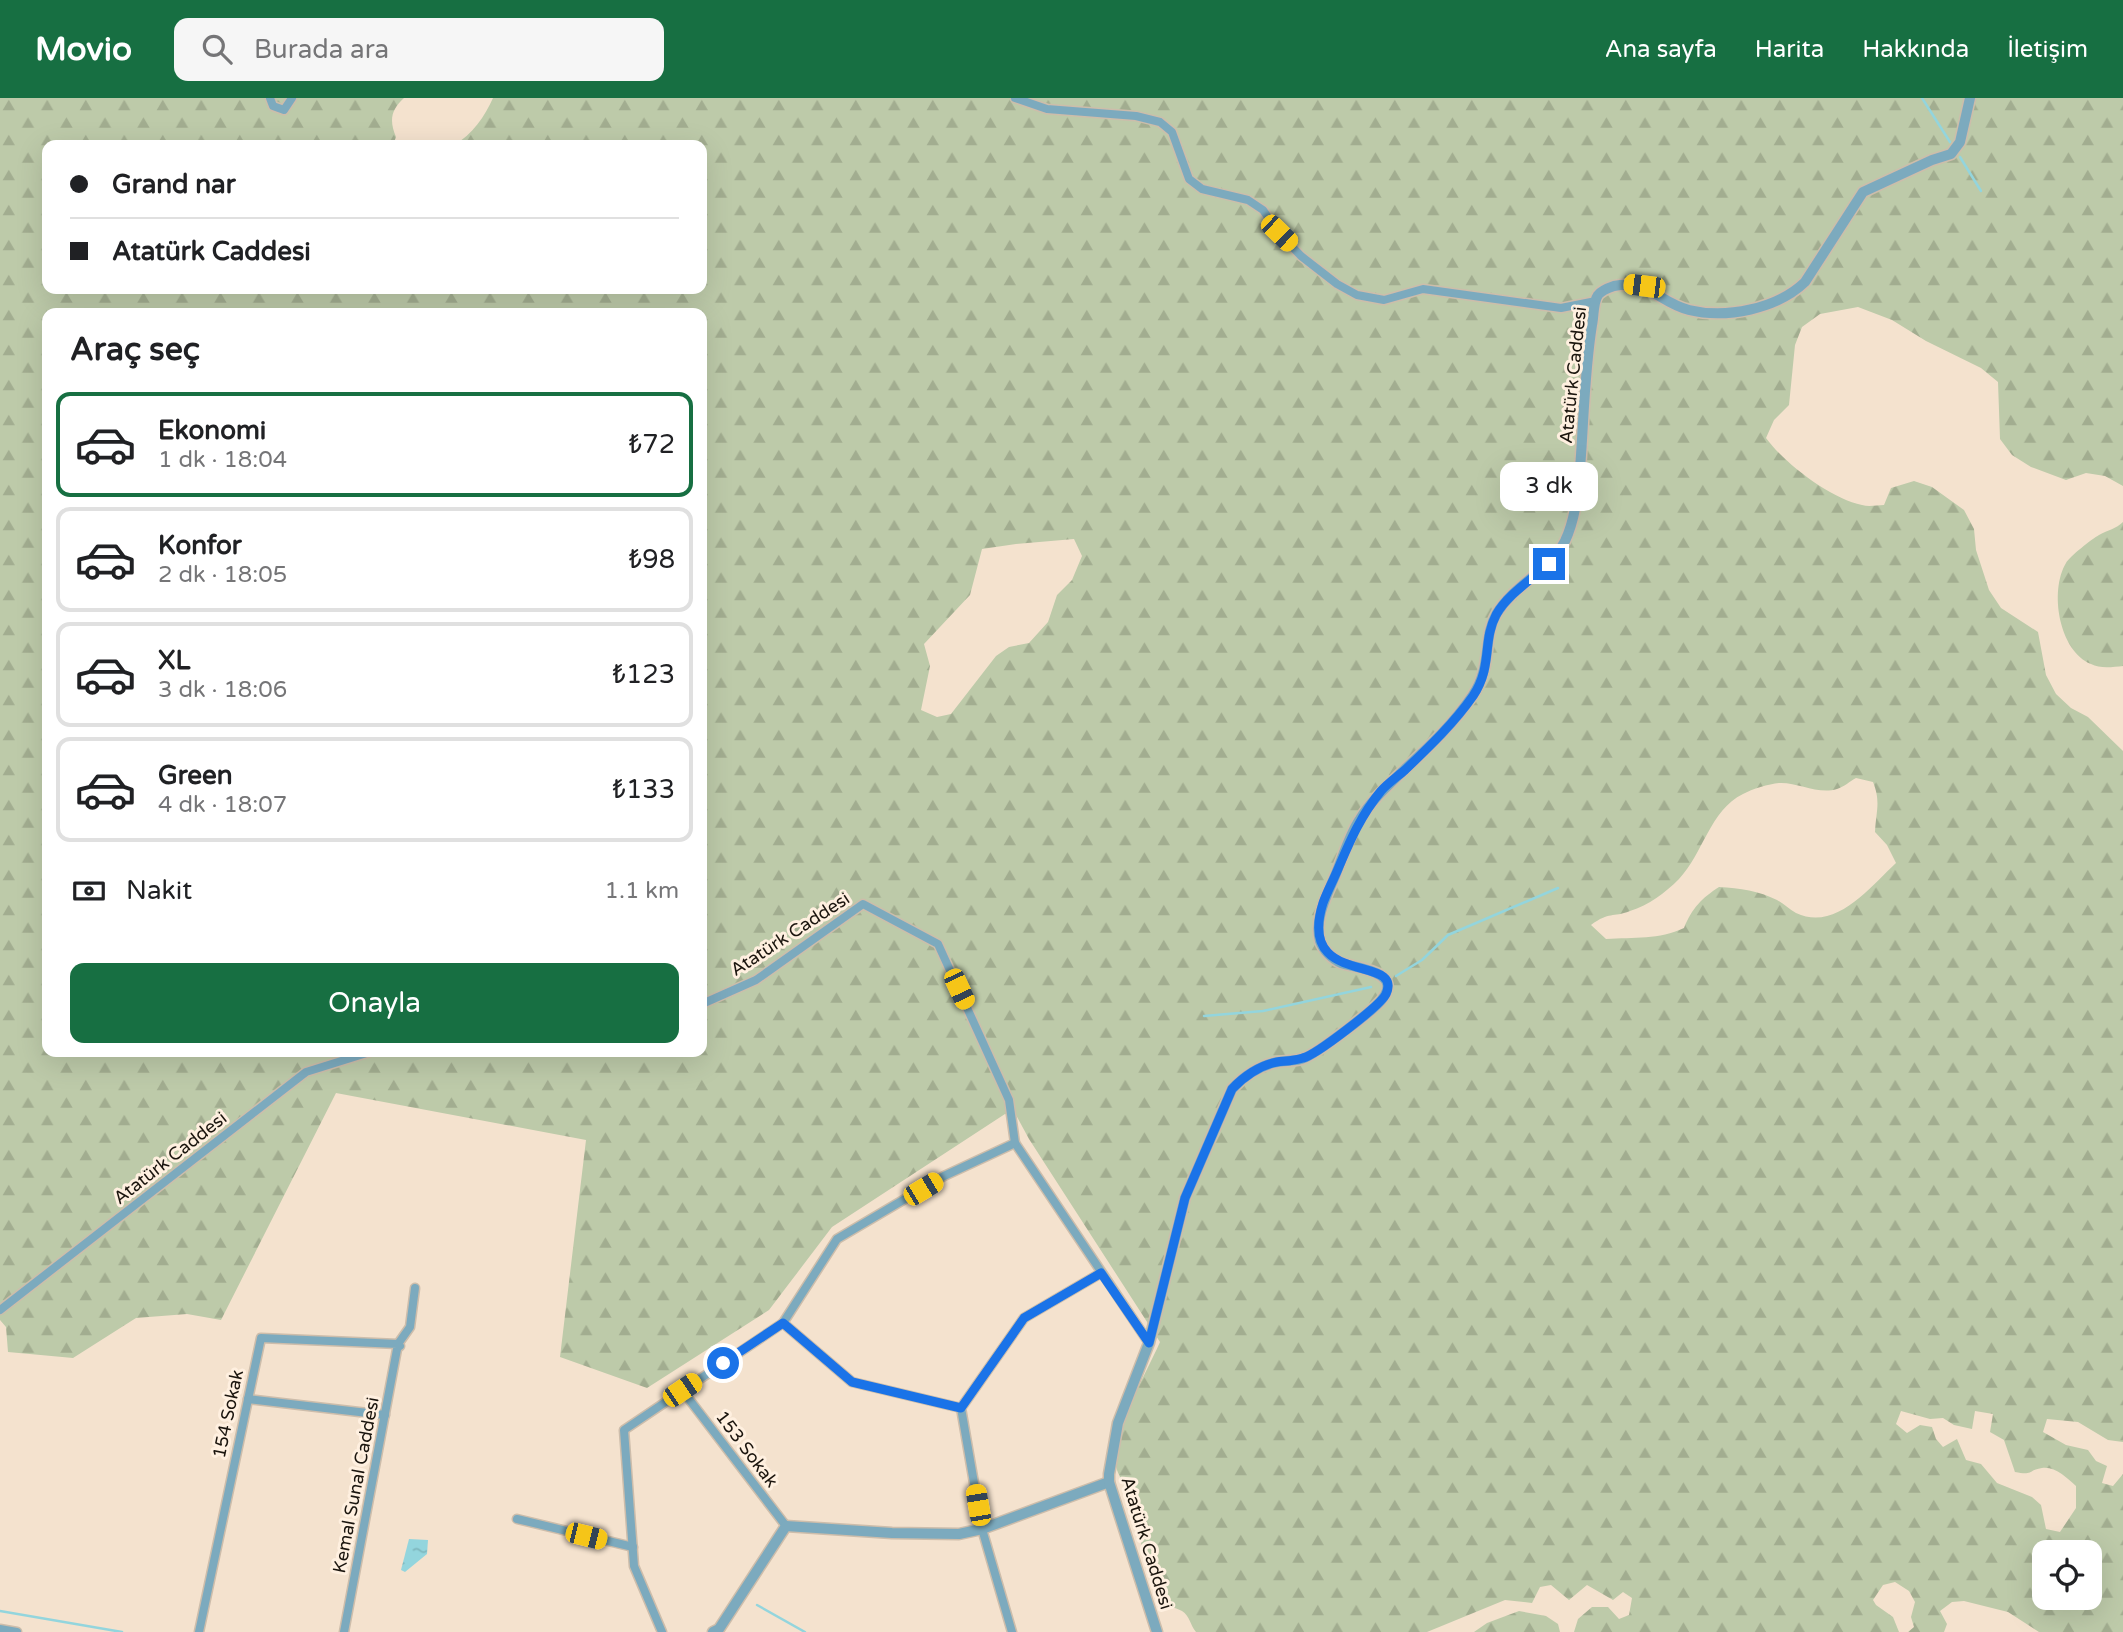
<!DOCTYPE html>
<html lang="tr">
<head>
<meta charset="utf-8">
<style>
  :root { --surface:#fff; --page:#f6f6f6; --text:#202124; --muted:#757577; --line:#e0e0e0; --accent:#176f42 }
  body { margin:0; font-family:"Varela Round",sans-serif; background:var(--page); color:var(--text); height:100vh; display:flex; flex-direction:column; font-size:26px; white-space:nowrap }
  * { box-sizing:border-box; margin:0 }
  p { font-size:23px; color:var(--muted) }
  .icon { flex:none; width:38px; height:38px; fill:none; stroke:currentColor; stroke-width:2; stroke-linecap:round; stroke-linejoin:round }
  .map { position:relative; flex:1; overflow:hidden }
  .panel { position:absolute; left:42px; top:210px; width:665px; height:749px; display:flex; flex-direction:column; background:var(--surface); border-radius:14px; box-shadow:0 7px 28px #0002 }
  .panel>* { flex:none }
  .banner { position:absolute; left:42px; top:42px; width:665px; height:154px; border-radius:14px; box-shadow:0 7px 28px #0002; display:grid; align-content:center; height:154px; padding:0 28px; background:var(--surface) }
  .controls { position:absolute; left:2032px; top:1442px; display:grid; gap:14px }
  .controls a { display:grid; place-items:center; width:70px; height:70px; border-radius:14px; background:var(--surface); box-shadow:0 7px 28px #0002; font-size:35px }
  .end { position:absolute; width:32px; height:32px; margin:-16px; border:9px solid #1a73e8; background:#fff; box-shadow:0 0 0 4px #fff }
  .from { border-radius:50% }
  .bubble { position:absolute; height:49px; border-radius:14px; background:var(--surface); box-shadow:0 7px 28px #0002; font-size:23px; font-weight:600; line-height:49px; text-align:center }
  .car { position:absolute; width:21px; height:42px; margin:-21px -10px; border-radius:9px; box-shadow:0 0 5px 2px #0007; background:linear-gradient(#f5c518 24%,#345 0 40%,#f5c518 0 76%,#345 0 86%,#f5c518 0) }
  .banner b { display:flex; align-items:center; gap:24px; height:66px; font-size:26px }
  .banner b+b { border-top:2px solid var(--line) }
  .banner i { width:18px; height:18px; background:var(--text) }
  ul { padding:0; list-style:none }
  li { display:flex; align-items:center; gap:21px; height:105px; margin:0 14px 10px; padding:0 14px; border:4px solid var(--line); border-radius:14px }
  li div { flex:1 }
  li b { display:block; font-size:26px }
  li em { font-style:normal; font-weight:600 }
  li.on { border-color:var(--accent) }
  li>.icon { width:63px; height:63px; stroke-width:1.5 }
  h2 { padding:0 28px; font-size:32px; line-height:84px }
  .pay { display:flex; align-items:center; gap:18px; height:77px; padding:0 28px; font-size:26px }
  .pay p { margin-inline-start:auto }
  .primary-button { display:flex; gap:14px; margin-top:auto; padding:14px 28px }
  .primary-button a { flex:1; height:80px; border-radius:14px; background:var(--accent); color:#fff; font-size:28px; font-weight:600; line-height:80px; text-align:center }
  header { display:flex; align-items:center; gap:42px; box-sizing:border-box; height:98px; padding:0 35px; background:var(--accent); color:#fff }
  header strong { font-size:33px }
  nav { display:flex; gap:38px; margin-inline-start:auto; font-size:24px }
  .search { width:490px; height:63px; background:var(--page); display:flex; align-items:center; gap:18px; box-sizing:border-box; padding:0 24px; border-radius:14px; color:var(--muted); font-size:26px }
  .map>svg:first-child { display:block }
</style>
</head>
<body>
<header>
<strong>Movio</strong>
<div class="search"><svg class="icon" aria-label="search" viewBox="0 0 24 24"><circle cx="10" cy="10" r="6"/><path d="M15 15l6 6"/></svg>Burada ara</div>
<nav><a>Ana sayfa</a><a>Harita</a><a>Hakkında</a><a>İletişim</a></nav>
</header>
<div class="map">
<svg width="2123" height="1534" viewBox="0 0 2123 1534">
  <defs>
    <pattern id="forest-firs" width="22" height="20" patternUnits="userSpaceOnUse" patternTransform="scale(1.75)"><rect width="22" height="20" fill="#bdcaa9"/><path d="M5 1l3.5 6h-7zM16 11l3.5 6h-7z" fill="#a2ad90"/></pattern>
    <pattern id="water-ripples" width="26" height="14" patternUnits="userSpaceOnUse" patternTransform="scale(1.75)"><rect width="26" height="14" fill="#93d5dd"/><path d="M2 4q2-2 4 0t4 0M15 11q2-2 4 0t4 0" fill="none" stroke="#7eb6bc"/></pattern>
  </defs>
  <rect width="100%" height="100%" fill="#f4e2ce"/>
  <g fill="url(#forest-firs)" fill-rule="evenodd">
    <path d="M0,0H404C391,12 389,22 396,39L393,47H47V191H702V47H454C472,37 485,18 493,0H2123V388L2105,378L2086,375L2066,382L2031,369L2012,357L2000,341L1998,284L1981,270L1926,243L1892,222L1858,209L1820,216L1802,229L1795,247L1789,307L1774,322L1766,340C1784,365 1831,401 1862,407C1869,409 1877,407 1884,407L1891,390L1914,383L1932,389L1964,412L1974,431L1976,452L1989,492L2001,510L2038,534L2046,577L2056,596L2071,610L2088,619L2123,653V1344L2108,1342L2078,1324L2047,1321L2043,1334L2066,1347L2088,1352L2096,1363L2107,1368L2102,1385L2113,1388L2123,1376V1534H2039L2008,1514L1964,1503L1952,1504L1940,1513L1947,1526L1944,1534H1908L1914,1529L1911,1519L1915,1504L1909,1493L1895,1484L1883,1487L1873,1502L1876,1507L1893,1519L1899,1534H1574L1578,1521L1592,1509H1608L1619,1521L1629,1517L1632,1500L1623,1494L1613,1502L1587,1487L1569,1502L1551,1487L1540,1489L1532,1505L1505,1502L1427,1534H1196C1190,1527 1190,1518 1182,1513C1173,1508 1166,1509 1160,1500C1148,1463 1133,1427 1124,1389C1122,1380 1115,1373 1116,1364C1118,1321 1143,1282 1160,1244L1029,1041L1016,1017L1005,1016L832,1129L769,1212L647,1290L560,1259L586,1042L336,995L221,1222L187,1216L136,1220L73,1260L8,1254L6,1229L0,1222ZM47,215H702V954H47ZM1074,441L1082,458L1072,482L1057,497L1048,524L1029,545L1009,549L996,558L951,616L937,619L921,612L930,568L924,546L970,497L982,451L1016,446ZM1856,680L1873,684C1881,704 1876,713 1875,734L1887,747L1896,765C1870,789 1836,834 1796,815C1789,811 1784,806 1777,802C1759,793 1740,790 1719,789C1702,800 1692,810 1684,830C1659,842 1634,839 1606,841L1591,827C1610,813 1612,820 1630,813C1649,807 1665,795 1679,781C1703,756 1710,712 1743,696C1752,691 1769,686 1779,685C1798,684 1818,697 1837,691C1844,689 1850,683 1856,680ZM1901,1313L1930,1321L1943,1320L1954,1327L1972,1331L1975,1313L1993,1316L1990,1334L2004,1342L2015,1374C2033,1378 2028,1372 2042,1370C2055,1368 2067,1380 2076,1388V1410L2060,1434L2046,1431L2041,1407L2032,1399L1997,1385L1981,1366L1966,1362L1957,1341L1943,1349L1936,1341L1932,1329L1920,1327L1907,1335L1896,1326ZM2044,1454H2090V1500H2044Z"/>
    <path d="M2123,424V568C2113,569 2100,571 2091,566C2059,553 2049,493 2066,465C2070,458 2092,441 2099,437C2108,432 2116,431 2123,424Z"/>
    <polygon points="1519,1513 1546,1518 1558,1526 1560,1534 1474,1534 1487,1525"/>
  </g>
  <polygon fill="url(#water-ripples)" points="409,1441 428,1442 427,1456 405,1474 401,1472"/>
  <g fill="none" stroke-linecap="round" stroke-linejoin="round">
    <g stroke="#93d5dd" stroke-width="2.5">
      <polyline points="1922,0 1950,44"/>
      <polyline points="1960,59 1981,93"/>
      <polyline points="1396,878 1422,862 1448,837 1558,790"/>
      <polyline points="1204,918 1263,913 1371,889"/>
      <polyline points="757,1507 805,1534"/>
      <polyline points="0,1513 122,1534"/>
    </g>
    <defs>
      <g id="minor">
        <polyline points="270,0 273,8 284,12 292,0"/>
        <polyline points="1015,0 1047,11 1136,18 1160,24 1172,34 1189,81 1202,91 1248,102 1263,112 1279,135 1301,158 1337,186 1357,197 1384,202 1423,191 1561,210 1596,203"/>
        <polyline points="702,906 756,882 863,806 938,846 1009,1002 1015,1045 1149,1245"/>
        <polyline points="0,1212 306,974 370,954"/>
        <polyline points="783,1225 837,1141 944,1078 1015,1045"/>
        <polyline points="400,1248 398,1246 410,1229 415,1190"/>
        <polyline points="682,1292 786,1428"/>
        <polyline points="248,1301 385,1317"/>
        <polyline points="517,1421 633,1449"/>
        <polyline points="0,1531 17,1534"/>
        <polyline points="199,1534 261,1240 398,1246 344,1534"/>
        <polyline points="662,1534 634,1468 624,1332 783,1225 852,1284 961,1310"/>
        <polyline points="1012,1534 982,1431 961,1310 1024,1220 1101,1175"/>
      </g>
      <g id="tertiary">
        <polyline points="713,1534 719,1531 786,1428 892,1435 959,1436 982,1431 1109,1384"/>
        <path d="M1157,1534L1109,1384V1376L1118,1325L1149,1245L1185,1100L1232,991C1243,979 1258,969 1273,965C1283,962 1295,964 1304,960C1316,956 1376,911 1383,900C1402,873 1356,870 1341,865C1332,861 1323,852 1320,843C1314,821 1327,797 1335,778C1343,759 1349,737 1360,721C1372,701 1390,686 1406,670C1430,648 1455,624 1473,597C1493,567 1482,540 1497,515C1515,486 1549,473 1565,443C1577,418 1579,384 1581,357C1584,314 1585,270 1592,227C1594,218 1593,204 1598,197C1602,192 1608,190 1614,188C1649,181 1658,204 1689,212C1726,221 1777,211 1805,184L1863,94L1932,62L1951,56L1960,44L1970,0"/>
      </g>
    </defs>
    <use href="#minor" stroke="#cdbdab" stroke-width="11"/>
    <use href="#tertiary" stroke="#cdbdab" stroke-width="13"/>
    <use href="#minor" stroke="#7caabe" stroke-width="8"/>
    <use href="#tertiary" stroke="#7caabe" stroke-width="10"/>
  </g>
  <g fill="none" stroke-linecap="round" stroke-linejoin="round">
    <path stroke="#1a73e8" stroke-width="9" d="M723,1265L783,1225L852,1284L961,1310L1024,1220L1101,1175L1149,1245L1185,1100L1232,991C1243,979 1260,967 1277,964C1285,963 1294,963 1303,960C1316,957 1380,908 1386,896C1404,855 1296,891 1323,805C1327,794 1333,783 1338,771C1350,743 1361,717 1381,693C1388,685 1397,679 1405,672C1429,649 1454,625 1473,598C1493,568 1482,544 1496,517C1507,497 1532,481 1549,466"/>
  </g>
  <g text-anchor="middle" dominant-baseline="central" stroke-width="6" stroke-linejoin="round" paint-order="stroke">
    <g font-size="18" fill="#1b150e" stroke="#fff0e0">
      <text transform="translate(1573 277) rotate(-84)">Atatürk Caddesi</text>
      <text transform="translate(790 836) rotate(-33)">Atatürk Caddesi</text>
      <text transform="translate(170 1060) rotate(-38)">Atatürk Caddesi</text>
      <text transform="translate(228 1316) rotate(-78)">154 Sokak</text>
      <text transform="translate(747 1351) rotate(53)">153 Sokak</text>
      <text transform="translate(356 1387) rotate(-79)">Kemal Sunal Caddesi</text>
      <text transform="translate(1147 1445) rotate(73)">Atatürk Caddesi</text>
    </g>
  </g>
</svg>
<div class="controls">
<a><svg class="icon" aria-label="locate" viewBox="0 0 24 24"><circle cx="12" cy="12" r="6"/><path d="M12 2v4M12 18v4M2 12h4M18 12h4"/></svg></a>
</div>
<i class="end from" style="left:723px;top:1265px"></i>
<i class="end" style="left:1549px;top:466px"></i>
<div class="bubble" style="left:1500px;top:364px;width:98px">3 dk</div>
<i class="car" style="left:1279px;top:135px;rotate:134deg"></i>
<i class="car" style="left:1644px;top:188px;rotate:277deg"></i>
<i class="car" style="left:959px;top:891px;rotate:155deg"></i>
<i class="car" style="left:923px;top:1091px;rotate:59deg"></i>
<i class="car" style="left:682px;top:1292px;rotate:56deg"></i>
<i class="car" style="left:978px;top:1407px;rotate:350deg"></i>
<i class="car" style="left:586px;top:1438px;rotate:104deg"></i>
<div class="banner">
<b><i class="from"></i>Grand nar</b>
<b><i></i>Atatürk Caddesi</b>
</div>
<section class="panel">
<h2>Araç seç</h2>
<ul>
<li class="on"><svg class="icon" aria-label="car" viewBox="0 0 24 24"><path d="M5 17H2v-5l4-1 3-4h7l3 4 3 1v5h-3M9 17h6M6 11h13"/><circle cx="7" cy="17" r="2"/><circle cx="17" cy="17" r="2"/></svg><div><b>Ekonomi</b><p>1 dk · 18:04</p></div><em>₺72</em></li>
<li><svg class="icon" aria-label="car" viewBox="0 0 24 24"><path d="M5 17H2v-5l4-1 3-4h7l3 4 3 1v5h-3M9 17h6M6 11h13"/><circle cx="7" cy="17" r="2"/><circle cx="17" cy="17" r="2"/></svg><div><b>Konfor</b><p>2 dk · 18:05</p></div><em>₺98</em></li>
<li><svg class="icon" aria-label="car" viewBox="0 0 24 24"><path d="M5 17H2v-5l4-1 3-4h7l3 4 3 1v5h-3M9 17h6M6 11h13"/><circle cx="7" cy="17" r="2"/><circle cx="17" cy="17" r="2"/></svg><div><b>XL</b><p>3 dk · 18:06</p></div><em>₺123</em></li>
<li><svg class="icon" aria-label="car" viewBox="0 0 24 24"><path d="M5 17H2v-5l4-1 3-4h7l3 4 3 1v5h-3M9 17h6M6 11h13"/><circle cx="7" cy="17" r="2"/><circle cx="17" cy="17" r="2"/></svg><div><b>Green</b><p>4 dk · 18:07</p></div><em>₺133</em></li>
</ul>
<div class="pay"><svg class="icon" aria-label="cash" viewBox="0 0 24 24"><path d="M3 7h18v10H3z"/><circle cx="12" cy="12" r="2"/></svg>Nakit<p>1.1 km</p></div>
<div class="primary-button"><a>Onayla</a></div>
</section>
</div>
</body>
</html>
